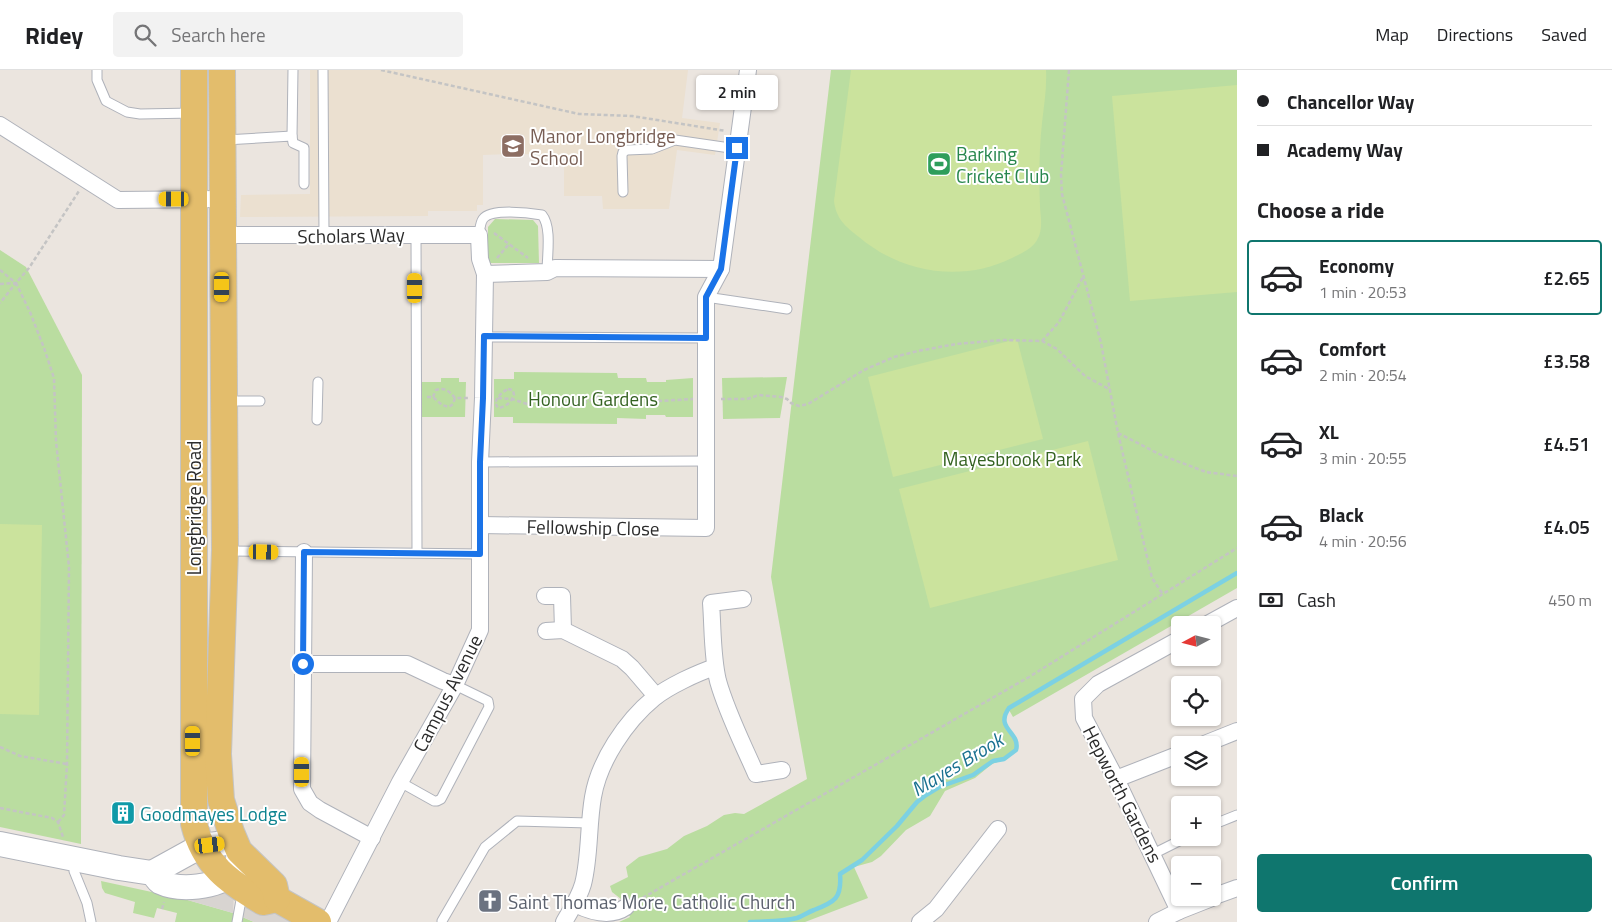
<!DOCTYPE html>
<html lang="en">
<head>
<meta charset="utf-8">
<style>
  :root { --surface:#fff; --page:#f2f2f2; --text:#202124; --muted:#757577; --line:#e0e0e0; --accent:#0f766e }
  body { margin:0; font-family:"Titillium Web",sans-serif; background:var(--page); color:var(--text); height:100vh; display:flex; flex-direction:column; font-size:19px; white-space:nowrap }
  * { box-sizing:border-box; margin:0 }
  p { font-size:16px; color:var(--muted) }
  .icon { flex:none; width:28px; height:28px; fill:none; stroke:currentColor; stroke-width:2; stroke-linecap:round; stroke-linejoin:round }
  .map { position:relative; flex:1; overflow:hidden }
  .panel { display:flex; flex-direction:column; background:var(--surface); width:375px }
  .panel>* { flex:none }
  .top-card { display:grid; align-content:center; height:110px; padding:0 20px; background:var(--surface) }
  .needle { width:32px; rotate:263deg }
  .controls { position:absolute; left:1171px; top:546px; display:grid; gap:10px }
  .controls a { display:grid; place-items:center; width:50px; height:50px; border-radius:5px; background:var(--surface); box-shadow:0 1px 4px #0004; font-size:25px }
  .end { position:absolute; width:22px; height:22px; margin:-11px; border:6px solid #1a73e8; background:#fff; box-shadow:0 0 0 2px #fff }
  .from { border-radius:50% }
  .bubble { position:absolute; height:35px; border-radius:5px; background:var(--surface); box-shadow:0 1px 4px #0004; font-size:16px; font-weight:600; line-height:35px; text-align:center }
  .car { position:absolute; width:15px; height:30px; margin:-15px -8px; border-radius:6px; box-shadow:0 0 4px 1px #0007; background:linear-gradient(#f5c518 24%,#345 0 40%,#f5c518 0 76%,#345 0 86%,#f5c518 0) }
  .top-card b { display:flex; align-items:center; gap:18px; height:48px; font-size:19px }
  .top-card b+b { border-top:1px solid var(--line) }
  .top-card i { width:12px; height:12px; background:var(--text) }
  ul { padding:0; list-style:none }
  li { display:flex; align-items:center; gap:15px; height:75px; margin:0 10px 8px; padding:0 10px; border:2px solid transparent; border-radius:5px }
  li div { flex:1 }
  li b { display:block; font-size:19px }
  li em { font-style:normal; font-weight:600 }
  li.selected { border-color:var(--accent) }
  li>.icon { width:45px; height:45px; stroke-width:1.5 }
  h2 { padding:0 20px; font-size:22px; line-height:60px }
  .pay { display:flex; align-items:center; gap:12px; height:55px; padding:0 20px; font-size:19px }
  .pay p { margin-inline-start:auto }
  .primary-button { display:flex; gap:10px; margin-top:auto; padding:10px 20px }
  .primary-button a { flex:1; height:58px; border-radius:5px; background:var(--accent); color:#fff; font-size:20px; font-weight:600; line-height:58px; text-align:center }
  header { display:flex; align-items:center; gap:30px; box-sizing:border-box; height:70px; padding:0 25px; background:var(--surface); border-bottom:1px solid var(--line) }
  header strong { font-size:24px }
  nav { display:flex; gap:28px; margin-inline-start:auto; font-size:18px }
  .search { width:350px; height:45px; background:var(--page); display:flex; align-items:center; gap:12px; box-sizing:border-box; padding:0 18px; border-radius:5px; color:var(--muted); font-size:19px }
  main { display:flex; flex:1; min-height:0 }
  .map>svg:first-child { display:block }
</style>
</head>
<body>
<header>
<strong>Ridey</strong>
<div class="search"><svg class="icon" aria-label="search" viewBox="0 0 24 24"><circle cx="10" cy="10" r="6"/><path d="M15 15l6 6"/></svg>Search here</div>
<nav><a>Map</a><a>Directions</a><a>Saved</a></nav>
</header>
<main>
<div class="map">
<svg width="1237" height="852" viewBox="0 0 1237 852">
  <rect width="100%" height="100%" fill="#ebe5df"/>
  <polygon fill="#ebe0d0" points="310,0 688,0 682,48 720,53 715,85 677,80 669,139 603,139 602,126 564,126 564,85 510,84 483,85 483,135 477,135 477,141 428,141 428,146 240,147 241,125 310,124"/>
  <g fill="#badda0">
    <path d="M831,0H1237V518L1013,647L1009,640C996,656 1021,662 1018,680L1006,689L992,694L975,708L945,721L930,746L906,760L881,786L872,792L854,797L868,828L805,852H619L630,847L621,829L612,822L610,816L628,807L626,797L639,787L667,779L684,766L707,756L724,745L735,743L744,744L807,709L771,507Z"/>
    <polygon points="495,149 533,150 538,156 539,193 488,193 488,157"/>
    <polygon points="0,180 26,197 82,305 81,774 0,757"/>
    <polygon points="514,302 617,303 618,308 646,308 647,312 666,312 666,310 693,308 693,347 666,347 665,345 646,345 646,349 617,348 617,354 513,353 513,347 494,347 494,309 514,309"/>
    <polygon points="787,307 780,348 723,349 722,308"/>
    <polygon points="441,308 459,308 459,312 466,312 465,347 421,347 421,312 441,312"/>
    <polygon points="101,811 184,829 233,843 254,852 175,852 177,843 157,838 154,848 133,843 135,832 105,823 102,818"/>
  </g>
  <g fill="#cbe39d">
    <path d="M851,0H1046C1047,18 1044,35 1042,53C1039,80 1039,110 1040,137C1041,149 1043,160 1037,170C1032,179 1020,184 1012,188C962,213 901,203 859,167C846,157 836,149 834,131Z"/>
    <polygon points="1237,15 1237,222 1130,231 1112,26"/>
    <polygon points="1017,269 1043,369 893,407 868,307"/>
    <polygon points="1088,371 1118,490 930,538 899,419"/>
    <polygon points="0,454 42,455 39,645 0,644"/>
  </g>
  <g fill="#d8d4d1">
    <polygon points="173,819 234,822 233,843 184,829"/>
    <polygon points="248,829 269,838 292,852 254,852 240,846"/>
  </g>
  <g fill="none" stroke-linecap="round" stroke-linejoin="round">
    <path stroke="#7cd1e3" stroke-width="4.5" d="M750,852C766,851 782,852 797,848C803,846 808,842 814,840C835,832 842,828 840,804L862,790L897,756L917,732L926,725L939,717L973,705L993,691L1004,689L1016,680C1021,662 994,659 1009,638L1237,503"/>
    <defs>
      <g id="service">
        <polyline points="97,0 97,10 106,31 127,42 140,44 193,43"/>
        <polyline points="323,0 324,164"/>
        <polyline points="292,66 293,0"/>
        <polyline points="225,70 292,66 293,73 304,78 304,114"/>
        <polyline points="623,122 622,86 623,82 627,80 652,79 675,70 737,79"/>
        <polyline points="416,164 417,482"/>
        <path d="M479,165C480,159 480,153 483,149C491,138 530,143 542,145C552,157 547,186 547,202"/>
        <polyline points="706,227 787,239"/>
        <polyline points="484,267 706,268"/>
        <polyline points="227,331 260,331"/>
        <polyline points="317,350 318,312"/>
        <polyline points="480,392 706,391"/>
        <polyline points="228,481 480,484"/>
        <polyline points="400,712 434,731 437,731 441,729 489,637 488,631 455,615"/>
        <polyline points="1212,755 1237,745"/>
        <polyline points="1153,784 1185,768"/>
        <polyline points="76,791 74,801 87,833 91,852"/>
        <polyline points="442,851 485,777 517,751 589,753"/>
        <polyline points="237,852 241,830 245,824"/>
      </g>
      <g id="minor">
        <polyline points="0,55 118,130 222,129"/>
        <polyline points="222,165 479,165 480,189 485,204 483,328 480,392 480,560 455,615 400,712 328,852"/>
        <polyline points="485,204 547,202 555,198 721,199"/>
        <polyline points="480,455 706,458 706,227 721,199 748,0"/>
        <polyline points="304,482 302,719 310,733 320,740 372,768"/>
        <polyline points="545,526 562,526 563,560"/>
        <path d="M743,529L711,533C713,559 712,586 718,611C727,643 743,674 756,704L782,700"/>
        <polyline points="1206,555 1237,538"/>
        <polyline points="546,561 563,560 622,589 632,598 656,626"/>
        <polyline points="303,594 407,594 443,611 455,615"/>
        <polyline points="1202,675 1237,661"/>
        <polyline points="1116,709 1180,684"/>
        <polyline points="1212,827 1237,818"/>
        <path d="M575,834C591,842 610,848 626,837"/>
        <polyline points="1179,841 1116,709 1084,648 1083,629 1098,614 1180,569"/>
        <path d="M564,852C571,840 579,828 583,814C590,787 588,756 593,727C599,691 626,651 654,628C669,616 697,603 715,597"/>
        <polyline points="920,852 936,839 998,759"/>
        <polyline points="1157,852 1179,841 1212,828"/>
      </g>
      <g id="secondary">
        <path d="M0,774L119,798L152,803C155,806 157,810 160,812C179,821 217,818 232,803C238,798 238,788 239,781"/>
        <polyline points="152,803 201,776 234,772"/>
      </g>
      <g id="primary">
        <path d="M194,0V754C204,795 229,812 263,832L277,829L318,852"/>
        <polyline points="222,0 225,480 218,684 221,730 231,762 239,781 274,815 277,829"/>
      </g>
    </defs>
    <use href="#service" stroke="#afb2ba" stroke-width="11"/>
    <use href="#minor" stroke="#afb2ba" stroke-width="18"/>
    <use href="#secondary" stroke="#afb2ba" stroke-width="26"/>
    <use href="#primary" stroke="#c4c4c4" stroke-width="28"/>
    <g stroke="#c4c4c4" stroke-width="2.5" stroke-dasharray="4 2.5" stroke-linecap="butt">
      <polyline points="381,0 579,44 632,46 726,61"/>
      <polyline points="1069,0 1061,105 1062,124 1101,273 1118,363 1152,508 1162,523"/>
      <polyline points="494,163 528,188"/>
      <polyline points="497,188 509,174"/>
      <polyline points="0,200 16,213 0,233"/>
      <polyline points="0,214 15,213"/>
      <polyline points="1042,271 1059,252 1083,207"/>
      <path d="M508,319L513,320L514,325C511,332 506,337 498,338L495,333C498,326 502,322 508,319Z"/>
      <polyline points="427,327 433,327 442,335 449,337 453,334 455,328 470,328"/>
      <path d="M433,327L436,320C445,317 449,321 455,328"/>
      <polyline points="498,328 512,329 530,335 540,332 551,326 556,327 570,335 576,336 598,327 622,327 644,335 658,331 693,329"/>
      <polyline points="721,329 747,329 759,325 781,327 787,329 791,333 799,336 808,334 864,300 894,287 918,281 956,274 1002,270 1042,271 1057,279 1085,306 1109,319"/>
      <polyline points="1118,363 1161,385 1206,402 1237,406"/>
      <polyline points="0,677 20,686 67,694"/>
      <polyline points="0,738 52,748 58,752 63,767"/>
      <polyline points="58,752 64,745 67,694 69,497 56,371 54,308 44,278 30,242 16,213 29,198 79,121"/>
      <polyline points="637,831 1029,607 1237,478"/>
      <polyline points="162,839 164,832"/>
    </g>
    <use href="#service" stroke="#fff" stroke-width="9"/>
    <use href="#minor" stroke="#fff" stroke-width="16"/>
    <use href="#secondary" stroke="#fff" stroke-width="24"/>
    <use href="#primary" stroke="#e3bd6c" stroke-width="26"/>
  </g>
  <g fill="none" stroke-linecap="round" stroke-linejoin="round">
    <polyline stroke="#1a73e8" stroke-width="6" points="303,594 304,482 480,484 480,392 483,328 484,266 706,268 706,227 721,199 737,78"/>
  </g>
  <defs>
    <symbol id="school-square" viewBox="-11 -11 22 22"><rect x="-9" y="-9" width="18" height="18" rx="4" fill="#8d6e63" stroke="#fff"/><path d="M0-5L7-2L0 1L-7-2ZM-4 1L0 2.5L4 1V4Q0 6-4 4Z" fill="#fff"/></symbol>
    <symbol id="stadium-square" viewBox="-11 -11 22 22"><rect x="-9" y="-9" width="18" height="18" rx="4" fill="#2e9e5b" stroke="#fff"/><path d="M0-5a6.5 5 0 1 0 0 10a6.5 5 0 1 0 0-10ZM-3.5-1.8h7v3.6h-7Z" fill="#fff"/></symbol>
    <symbol id="building-square" viewBox="-11 -11 22 22"><rect x="-9" y="-9" width="18" height="18" rx="4" fill="#0f9aa8" stroke="#fff"/><path d="M-4-6H4V6H1V3H-1V6H-4ZM-2.5-4.3h1.7v1.8h-1.7ZM.8-4.3h1.7v1.8H.8ZM-2.5-1h1.7V.8h-1.7ZM.8-1h1.7V.8H.8Z" fill="#fff"/></symbol>
    <symbol id="church-square" viewBox="-11 -11 22 22"><rect x="-9" y="-9" width="18" height="18" rx="4" fill="#6b7280" stroke="#fff"/><path d="M-1.2-6h2.4v3.5h3.3v2.4h-3.3V6h-2.4V-.1h-3.3v-2.4h3.3Z" fill="#fff"/></symbol>
  </defs>
  <g fill-rule="evenodd">
    <use href="#school-square" x="499" y="62" width="28" height="28"/>
    <use href="#stadium-square" x="925" y="80" width="28" height="28"/>
    <use href="#building-square" x="109" y="729" width="28" height="28"/>
    <use href="#church-square" x="476" y="817" width="28" height="28"/>
  </g>
  <g text-anchor="middle" dominant-baseline="central" stroke-width="4" stroke-linejoin="round" paint-order="stroke">
    <g font-size="19" fill="#785e54" stroke="#fff" text-anchor="start">
      <text x="530" y="65">Manor Longbridge<tspan x="530" dy="22">School</tspan></text>
    </g>
    <g font-size="19" fill="#27864d" stroke="#fff" text-anchor="start">
      <text x="956" y="83">Barking<tspan x="956" dy="22">Cricket Club</tspan></text>
    </g>
    <g font-size="19" fill="#2b2b2b" stroke="#fff">
      <text transform="translate(351 165) rotate(-1)">Scholars Way</text>
      <text transform="translate(193 438) rotate(-90)">Longbridge Road</text>
      <text transform="translate(593 457) rotate(1)">Fellowship Close</text>
      <text transform="translate(447 623) rotate(-63)">Campus Avenue</text>
      <text transform="translate(1123 724) rotate(63)">Hepworth Gardens</text>
    </g>
    <g font-size="19" fill="#346221" stroke="#fff">
      <text x="593" y="328">Honour Gardens</text>
      <text x="1012" y="388">Mayesbrook Park</text>
    </g>
    <g font-size="19" fill="#0d838f" stroke="#fff" text-anchor="start">
      <text x="140" y="743">Goodmayes Lodge</text>
    </g>
    <g font-size="19" fill="#5b616d" stroke="#fff" text-anchor="start">
      <text x="508" y="831">Saint Thomas More, Catholic Church</text>
    </g>
    <g font-size="20" font-style="italic" fill="#1a7190" stroke="#fff">
      <text transform="translate(957 694) rotate(-31)">Mayes Brook</text>
    </g>
  </g>
</svg>
<div class="controls">
<a><svg class="needle" viewBox="-14 -14 28 28"><path d="M0-13l5 13h-10z" fill="#e53935"/><path d="M0 13l5-13h-10z" fill="#757577"/></svg></a>
<a><svg class="icon" aria-label="locate" viewBox="0 0 24 24"><circle cx="12" cy="12" r="6"/><path d="M12 2v4M12 18v4M2 12h4M18 12h4"/></svg></a>
<a><svg class="icon" aria-label="layers" viewBox="0 0 24 24"><path d="M12 4l9 5-9 5-9-5zM3 14l9 5 9-5"/></svg></a>
<a>+</a>
<a>−</a>
</div>
<i class="end from" style="left:303px;top:594px"></i>
<i class="end" style="left:737px;top:78px"></i>
<div class="bubble" style="left:696px;top:5px;width:82px">2 min</div>
<i class="car" style="left:174px;top:129px;rotate:270deg"></i>
<i class="car" style="left:222px;top:217px;rotate:180deg"></i>
<i class="car" style="left:415px;top:218px;rotate:0deg"></i>
<i class="car" style="left:264px;top:482px;rotate:91deg"></i>
<i class="car" style="left:193px;top:671px;rotate:0deg"></i>
<i class="car" style="left:302px;top:702px;rotate:0deg"></i>
<i class="car" style="left:210px;top:775px;rotate:83deg"></i>
</div>
<section class="panel">
<div class="top-card">
<b><i class="from"></i>Chancellor Way</b>
<b><i></i>Academy Way</b>
</div>
<h2>Choose a ride</h2>
<ul>
<li class="selected"><svg class="icon" aria-label="car" viewBox="0 0 24 24"><path d="M5 17H2v-5l4-1 3-4h7l3 4 3 1v5h-3M9 17h6M6 11h13"/><circle cx="7" cy="17" r="2"/><circle cx="17" cy="17" r="2"/></svg><div><b>Economy</b><p>1 min · 20:53</p></div><em>£2.65</em></li>
<li><svg class="icon" aria-label="car" viewBox="0 0 24 24"><path d="M5 17H2v-5l4-1 3-4h7l3 4 3 1v5h-3M9 17h6M6 11h13"/><circle cx="7" cy="17" r="2"/><circle cx="17" cy="17" r="2"/></svg><div><b>Comfort</b><p>2 min · 20:54</p></div><em>£3.58</em></li>
<li><svg class="icon" aria-label="car" viewBox="0 0 24 24"><path d="M5 17H2v-5l4-1 3-4h7l3 4 3 1v5h-3M9 17h6M6 11h13"/><circle cx="7" cy="17" r="2"/><circle cx="17" cy="17" r="2"/></svg><div><b>XL</b><p>3 min · 20:55</p></div><em>£4.51</em></li>
<li><svg class="icon" aria-label="car" viewBox="0 0 24 24"><path d="M5 17H2v-5l4-1 3-4h7l3 4 3 1v5h-3M9 17h6M6 11h13"/><circle cx="7" cy="17" r="2"/><circle cx="17" cy="17" r="2"/></svg><div><b>Black</b><p>4 min · 20:56</p></div><em>£4.05</em></li>
</ul>
<div class="pay"><svg class="icon" aria-label="cash" viewBox="0 0 24 24"><path d="M3 7h18v10H3z"/><circle cx="12" cy="12" r="2"/></svg>Cash<p>450 m</p></div>
<div class="primary-button"><a>Confirm</a></div>
</section>
</main>
</body>
</html>
